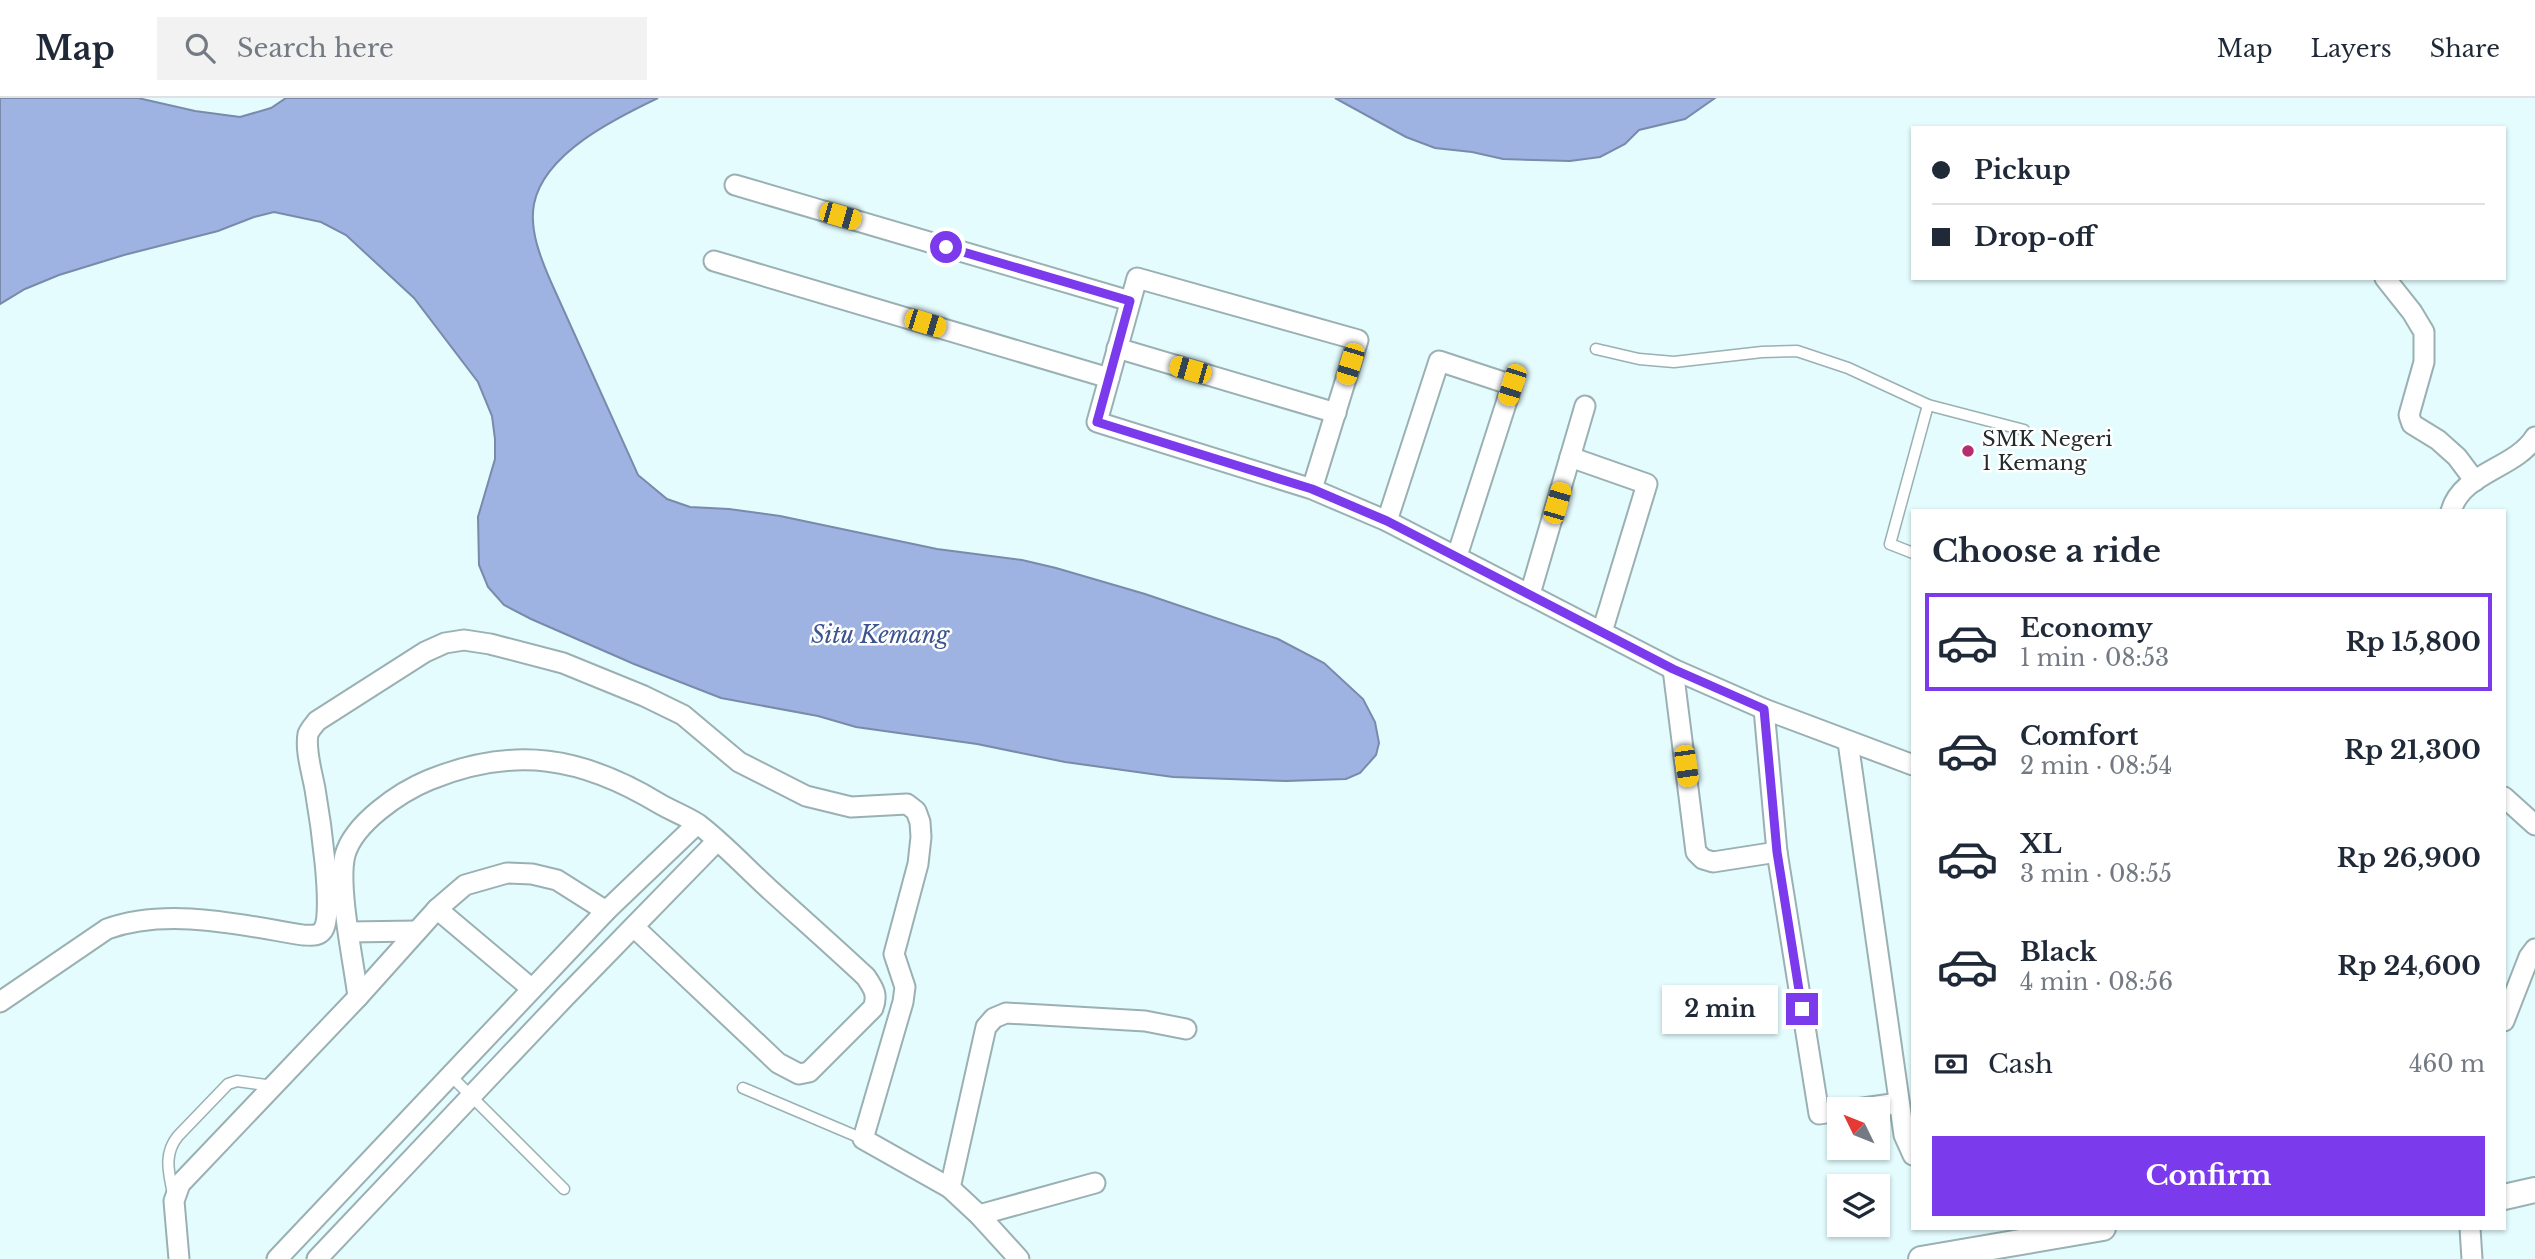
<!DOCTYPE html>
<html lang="en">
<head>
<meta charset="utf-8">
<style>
  :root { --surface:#fff; --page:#f2f2f3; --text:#1f2937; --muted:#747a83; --line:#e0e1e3; --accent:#7c3aed }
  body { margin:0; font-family:"Libre Baskerville",serif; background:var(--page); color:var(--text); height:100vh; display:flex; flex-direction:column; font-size:26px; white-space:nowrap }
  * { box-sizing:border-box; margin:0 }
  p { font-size:23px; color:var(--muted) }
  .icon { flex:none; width:38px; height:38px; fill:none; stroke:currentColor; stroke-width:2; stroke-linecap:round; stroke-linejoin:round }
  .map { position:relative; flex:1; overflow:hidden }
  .sheet { position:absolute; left:1911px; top:411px; width:595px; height:721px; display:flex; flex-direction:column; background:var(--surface); border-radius:0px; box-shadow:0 2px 5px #0004 }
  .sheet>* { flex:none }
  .top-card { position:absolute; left:1911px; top:28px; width:595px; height:154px; border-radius:0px; box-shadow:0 2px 5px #0004; display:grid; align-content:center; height:154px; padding:0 21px; background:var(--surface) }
  .needle { width:46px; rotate:313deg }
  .buttons { position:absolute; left:1827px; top:999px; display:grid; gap:14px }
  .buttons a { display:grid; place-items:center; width:63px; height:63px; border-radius:0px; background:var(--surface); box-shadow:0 2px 5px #0004; font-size:35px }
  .end { position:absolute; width:32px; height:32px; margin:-16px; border:9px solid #7c3aed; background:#fff; box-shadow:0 0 0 4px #fff }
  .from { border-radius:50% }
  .bubble { position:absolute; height:49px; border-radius:0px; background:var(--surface); box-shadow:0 2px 5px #0004; font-size:23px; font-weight:700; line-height:49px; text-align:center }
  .car { position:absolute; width:21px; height:42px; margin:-21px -10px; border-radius:9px; box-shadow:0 0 5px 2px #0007; background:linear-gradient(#f5c518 24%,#345 0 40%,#f5c518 0 76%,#345 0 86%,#f5c518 0) }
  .top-card b { display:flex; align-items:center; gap:24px; height:66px; font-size:26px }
  .top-card b+b { border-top:2px solid var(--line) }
  .top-card i { width:18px; height:18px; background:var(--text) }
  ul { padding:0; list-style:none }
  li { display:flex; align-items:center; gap:21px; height:98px; margin:0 14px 10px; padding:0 7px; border:4px solid transparent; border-radius:0px }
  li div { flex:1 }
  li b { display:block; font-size:26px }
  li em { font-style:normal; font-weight:700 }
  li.on { border-color:var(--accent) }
  li>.icon { width:63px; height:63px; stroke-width:1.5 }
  h2 { padding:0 21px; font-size:32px; line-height:84px }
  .pay { display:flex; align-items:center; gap:18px; height:77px; padding:0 21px; font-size:26px }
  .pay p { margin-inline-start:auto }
  .cta { display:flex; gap:14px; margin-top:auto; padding:14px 21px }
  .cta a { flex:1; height:80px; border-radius:0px; background:var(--accent); color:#fff; font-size:28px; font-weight:700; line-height:80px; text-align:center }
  header { display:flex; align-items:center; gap:42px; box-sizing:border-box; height:98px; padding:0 35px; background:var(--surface); border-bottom:2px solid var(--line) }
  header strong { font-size:33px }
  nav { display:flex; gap:38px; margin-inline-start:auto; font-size:24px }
  .search { width:490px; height:63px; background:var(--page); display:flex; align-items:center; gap:18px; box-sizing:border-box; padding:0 24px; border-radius:0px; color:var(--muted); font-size:26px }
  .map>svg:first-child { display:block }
</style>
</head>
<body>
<header>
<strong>Map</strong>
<div class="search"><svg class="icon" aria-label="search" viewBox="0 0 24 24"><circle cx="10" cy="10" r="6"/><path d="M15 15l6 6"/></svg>Search here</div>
<nav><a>Map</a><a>Layers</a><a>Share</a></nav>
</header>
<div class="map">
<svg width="2535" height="1161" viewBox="0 0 2535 1161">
  <rect width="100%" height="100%" fill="#e4fcfe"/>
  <g fill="#9eb3e1" stroke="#798aab" stroke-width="2">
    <path d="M0,0H138L195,13L240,19L271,10L286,0H658C616,20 544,55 534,106C529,132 541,161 551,184L638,377L667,401L690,409L729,411L780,418L937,451L1022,462L1056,470L1145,496L1278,541L1324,565L1363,601L1375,624L1379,645L1376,657L1360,675L1346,681L1286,683L1173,679L1065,664L977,646L856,629L818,618L721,600L634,566L531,521L504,507L488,489L479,467L478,419L495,361V341L492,318L478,284L414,200L346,137L321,124L274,114L254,119L218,133L124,157L59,177L25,191L0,206Z"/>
    <polygon points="1335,0 1715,0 1685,21 1639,32 1625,46 1600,59 1570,63 1503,61 1472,54 1435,50 1406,39"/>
  </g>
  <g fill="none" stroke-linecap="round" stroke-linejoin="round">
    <defs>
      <g id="service">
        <polyline points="1596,251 1639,261 1674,264 1762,254 1797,253 1848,270 1928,307 2024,332"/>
        <polyline points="1913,455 1890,446 1928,307"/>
        <polyline points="450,977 564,1091"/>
        <polyline points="743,990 863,1041"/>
        <path d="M173,1096C169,1075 163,1056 178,1038L228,986L237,983L273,988"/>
      </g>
      <g id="minor">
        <polyline points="735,87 1130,203"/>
        <polyline points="714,163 1109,280"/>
        <polyline points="2385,180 2412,214 2424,234 2424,264 2409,317 2412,326 2438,342 2457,359 2475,383"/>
        <polyline points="1117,250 1336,315"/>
        <polyline points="1570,359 1647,386 1602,534"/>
        <polyline points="1312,391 1358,242 1137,180 1097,324 1312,391 1387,423 1673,571 1764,611 1913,667"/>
        <path d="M2451,413C2462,374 2515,371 2535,339"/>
        <polyline points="1387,423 1439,263 1512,287 1457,458"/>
        <polyline points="1530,496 1585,308"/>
        <polyline points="1673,571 1696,754 1703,761 1713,764 1777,754"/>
        <polyline points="1764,611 1777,754 1819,1016 1839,1013"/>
        <polyline points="1848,644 1904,1037 1913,1057"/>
        <polyline points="2504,699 2535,727"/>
        <polyline points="437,811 465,787 507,775 532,776 557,782 606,813"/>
        <polyline points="349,834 417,833"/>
        <path d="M358,899C354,865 337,788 345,757C354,725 400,694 429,682C515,647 583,659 660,706C672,713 686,718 698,726C723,745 745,769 768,790C801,820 834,849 866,879C874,891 878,897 873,910L809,974L799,976L778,965L634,829"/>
        <path d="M0,904L107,831C168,809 241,827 303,837C311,837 318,839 323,832C335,816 319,714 315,691C312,674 305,653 308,636C310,631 314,627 317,623L425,554L445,545L464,542L490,546L563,565L644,598L683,617L739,664L806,698L851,709L907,706L916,713L920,724L921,739L918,766L894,856L905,889L903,904L863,1041L950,1090L979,1117L1019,1161"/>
        <polyline points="2504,923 2529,859 2535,851"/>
        <polyline points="1849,1012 1899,1005"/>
        <polyline points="950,1090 986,929 994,920 1006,915 1145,923 1186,931"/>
        <polyline points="979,1117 1095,1085"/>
        <polyline points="2470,1130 2472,1161"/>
        <polyline points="179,1161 174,1103 180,1086 358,899 437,811 532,891"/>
        <polyline points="277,1161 606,813 697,726"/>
        <polyline points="317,1161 565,899 717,743"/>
      </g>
      <g id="tertiary">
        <polyline points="2504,1099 2535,1092"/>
        <polyline points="1921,1161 2103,1130"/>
      </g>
    </defs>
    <use href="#service" stroke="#9ab0b3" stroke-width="13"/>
    <use href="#minor" stroke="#9ab0b3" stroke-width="23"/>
    <use href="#tertiary" stroke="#9ab0b3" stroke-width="28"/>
    <use href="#service" stroke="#fff" stroke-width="10"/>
    <use href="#minor" stroke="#fff" stroke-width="19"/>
    <use href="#tertiary" stroke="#fff" stroke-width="24"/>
  </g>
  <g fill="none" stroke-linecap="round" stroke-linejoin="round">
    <polyline stroke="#7c3aed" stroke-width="9" points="946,149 1130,203 1097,324 1312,391 1387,423 1673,571 1764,611 1777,754 1802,911"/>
  </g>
  <circle fill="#b52e6f" stroke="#fff" stroke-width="2.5" cx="1968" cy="353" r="7"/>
  <g text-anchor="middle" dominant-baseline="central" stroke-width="5" stroke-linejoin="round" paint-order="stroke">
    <g font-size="21" fill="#232c2d" stroke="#fff" text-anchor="start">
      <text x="1982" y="341">SMK Negeri<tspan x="1982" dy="24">1 Kemang</tspan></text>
    </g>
    <g font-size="23" font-style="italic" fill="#3c5590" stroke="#fff">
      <text x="880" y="537">Situ Kemang</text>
    </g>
  </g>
</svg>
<div class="buttons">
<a><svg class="needle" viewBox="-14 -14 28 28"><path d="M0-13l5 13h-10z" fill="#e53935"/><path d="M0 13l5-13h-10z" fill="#747a83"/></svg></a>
<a><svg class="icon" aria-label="layers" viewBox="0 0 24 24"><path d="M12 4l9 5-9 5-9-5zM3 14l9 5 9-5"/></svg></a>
</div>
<i class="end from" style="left:946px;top:149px"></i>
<i class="end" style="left:1802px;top:911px"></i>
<div class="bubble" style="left:1662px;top:887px;width:116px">2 min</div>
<i class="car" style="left:840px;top:118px;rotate:106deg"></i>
<i class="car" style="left:925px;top:225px;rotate:107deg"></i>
<i class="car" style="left:1350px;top:266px;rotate:197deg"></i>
<i class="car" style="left:1190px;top:272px;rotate:286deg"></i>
<i class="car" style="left:1512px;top:287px;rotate:198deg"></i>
<i class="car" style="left:1557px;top:405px;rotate:16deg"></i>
<i class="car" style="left:1686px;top:668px;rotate:172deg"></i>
<div class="top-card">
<b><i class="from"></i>Pickup</b>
<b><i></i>Drop-off</b>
</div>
<section class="sheet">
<h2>Choose a ride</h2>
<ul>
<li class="on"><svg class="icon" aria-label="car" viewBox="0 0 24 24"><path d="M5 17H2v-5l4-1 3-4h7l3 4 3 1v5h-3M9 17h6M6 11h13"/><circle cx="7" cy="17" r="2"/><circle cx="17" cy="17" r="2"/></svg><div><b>Economy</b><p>1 min · 08:53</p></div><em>Rp 15,800</em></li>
<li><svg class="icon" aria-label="car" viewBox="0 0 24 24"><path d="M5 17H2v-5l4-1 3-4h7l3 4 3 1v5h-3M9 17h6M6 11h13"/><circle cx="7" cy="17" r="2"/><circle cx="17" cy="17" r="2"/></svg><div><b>Comfort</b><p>2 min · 08:54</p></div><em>Rp 21,300</em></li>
<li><svg class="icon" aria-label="car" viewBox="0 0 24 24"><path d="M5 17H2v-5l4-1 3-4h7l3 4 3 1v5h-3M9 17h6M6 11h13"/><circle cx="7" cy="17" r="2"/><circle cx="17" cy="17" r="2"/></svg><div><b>XL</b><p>3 min · 08:55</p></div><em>Rp 26,900</em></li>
<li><svg class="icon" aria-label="car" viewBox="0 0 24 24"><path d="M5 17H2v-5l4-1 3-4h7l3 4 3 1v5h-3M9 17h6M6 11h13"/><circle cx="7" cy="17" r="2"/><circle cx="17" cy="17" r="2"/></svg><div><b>Black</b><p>4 min · 08:56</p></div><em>Rp 24,600</em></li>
</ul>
<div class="pay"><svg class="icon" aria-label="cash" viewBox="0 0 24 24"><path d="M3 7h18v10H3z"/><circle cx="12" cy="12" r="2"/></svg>Cash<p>460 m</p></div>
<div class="cta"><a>Confirm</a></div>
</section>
</div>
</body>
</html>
